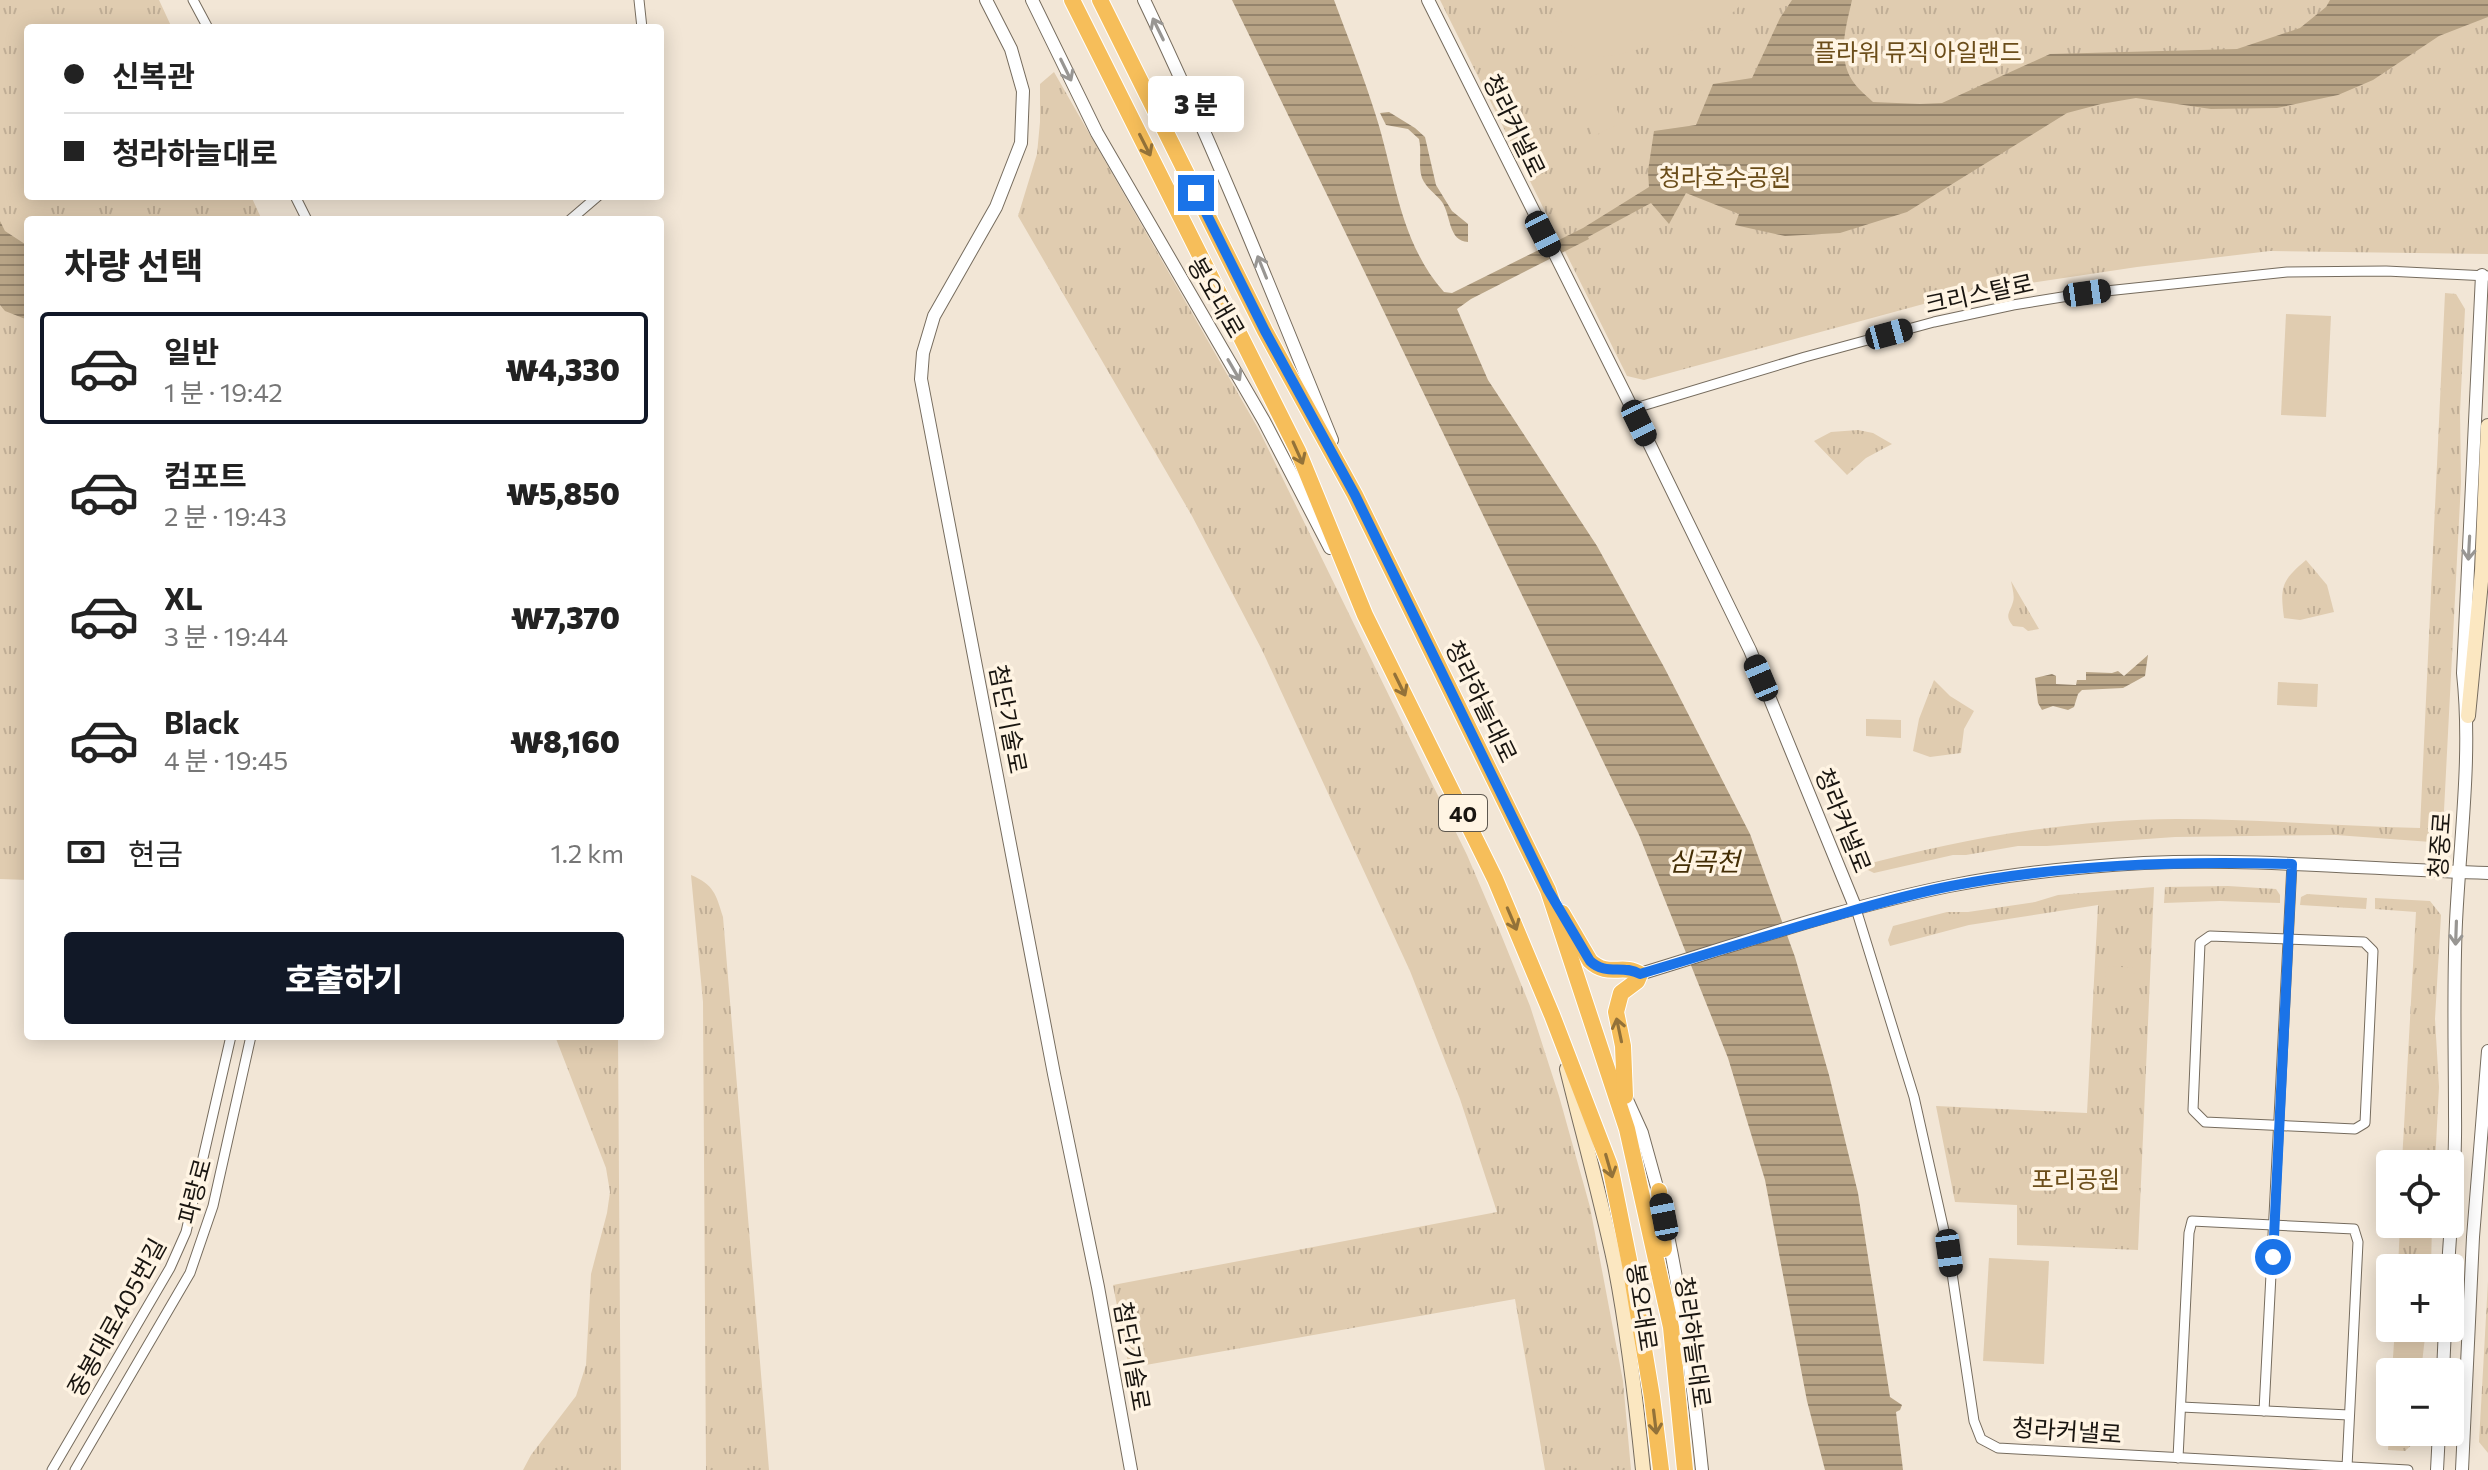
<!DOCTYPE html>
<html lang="ko">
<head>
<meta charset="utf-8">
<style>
  :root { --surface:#fff; --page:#f2f2f2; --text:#222; --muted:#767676; --line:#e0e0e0; --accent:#111827 }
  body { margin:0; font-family:Commissioner,"Noto Sans KR",sans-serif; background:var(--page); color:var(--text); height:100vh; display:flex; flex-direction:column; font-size:30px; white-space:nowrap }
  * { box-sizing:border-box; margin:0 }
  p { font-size:26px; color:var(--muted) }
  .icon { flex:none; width:44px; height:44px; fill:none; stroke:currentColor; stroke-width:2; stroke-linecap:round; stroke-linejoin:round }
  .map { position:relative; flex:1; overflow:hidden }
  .panel { position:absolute; left:24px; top:216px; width:640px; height:824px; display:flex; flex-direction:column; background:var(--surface); border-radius:8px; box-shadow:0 4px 20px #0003 }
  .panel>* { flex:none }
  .guide { position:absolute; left:24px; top:24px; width:640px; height:176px; border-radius:8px; box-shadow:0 4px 20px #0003; display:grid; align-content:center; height:176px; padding:0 40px; background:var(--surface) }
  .buttons { position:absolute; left:2376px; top:1150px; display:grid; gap:16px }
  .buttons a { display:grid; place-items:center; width:88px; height:88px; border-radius:8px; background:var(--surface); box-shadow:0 4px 20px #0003; font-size:40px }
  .end { position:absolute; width:36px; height:36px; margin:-18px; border:10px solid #1a73e8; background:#fff; box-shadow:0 0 0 4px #fff }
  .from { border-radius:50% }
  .bubble { position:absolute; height:56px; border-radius:8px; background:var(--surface); box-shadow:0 4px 20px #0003; font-size:26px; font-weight:800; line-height:56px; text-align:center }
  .car { position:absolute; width:24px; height:48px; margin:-24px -12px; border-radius:10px; box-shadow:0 0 6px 2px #0007; background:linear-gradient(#222 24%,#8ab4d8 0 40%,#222 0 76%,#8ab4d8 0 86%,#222 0) }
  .guide b { display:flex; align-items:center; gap:28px; height:76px; font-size:30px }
  .guide b+b { border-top:2px solid var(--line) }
  .guide i { width:20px; height:20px; background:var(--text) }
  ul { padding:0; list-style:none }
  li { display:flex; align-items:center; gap:24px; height:112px; margin:0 16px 12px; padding:0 24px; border:4px solid transparent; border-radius:8px }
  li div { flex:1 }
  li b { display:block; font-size:30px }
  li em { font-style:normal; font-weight:800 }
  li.on { border-color:var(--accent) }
  li>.icon { width:72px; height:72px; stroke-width:1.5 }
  h2 { padding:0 40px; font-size:36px; line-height:96px }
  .pay { display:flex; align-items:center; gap:20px; height:88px; padding:0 40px; font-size:30px }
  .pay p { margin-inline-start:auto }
  .action { display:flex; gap:16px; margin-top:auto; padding:16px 40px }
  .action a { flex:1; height:92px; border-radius:8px; background:var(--accent); color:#fff; font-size:32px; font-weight:800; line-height:92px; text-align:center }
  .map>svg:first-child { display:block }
</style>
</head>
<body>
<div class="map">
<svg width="2488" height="1470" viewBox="0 0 2488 1470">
  <defs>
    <pattern id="grass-tufts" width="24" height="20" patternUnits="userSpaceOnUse" patternTransform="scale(2)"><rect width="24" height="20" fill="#e0ccb0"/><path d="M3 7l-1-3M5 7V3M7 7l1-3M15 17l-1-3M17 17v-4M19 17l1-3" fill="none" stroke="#c0ae96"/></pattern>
    <pattern id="water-rules" width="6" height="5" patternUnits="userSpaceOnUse" patternTransform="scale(2)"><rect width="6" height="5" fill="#b8a486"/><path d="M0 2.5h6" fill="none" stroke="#95846c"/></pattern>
  </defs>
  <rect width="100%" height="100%" fill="#f2e6d6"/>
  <g fill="url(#grass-tufts)">
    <polygon points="0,0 159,0 172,28 28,28 28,196 251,196 262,220 28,220 28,880 0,879"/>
    <polygon points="1440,0 2488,0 2488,254 2270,251 2137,267 1964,293 1644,380 1627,376"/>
    <polygon points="1054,72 1259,430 1467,855 1500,932 1530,1006 1559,1096 1590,1207 1623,1381 1631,1470 1545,1470 1515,1299 1129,1368 1113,1285 1497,1212 1460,1099 1410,971 1262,650 1192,516 1018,216 1037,154 1040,122 1040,84"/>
    <path d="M2445,293L2456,294L2465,309L2460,412L2461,482L2443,830L2431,842L2336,835L2175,837L2047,846H2018L1966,855H1953L1874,873L1860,866C1961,839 2072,819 2177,819C2258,819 2339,826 2420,828Z"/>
    <polygon points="1858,430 1873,433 1892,444 1866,458 1847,475 1814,441 1831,432"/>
    <path d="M2306,560L2327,585L2334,612L2300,620L2284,618C2280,587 2281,581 2306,560Z"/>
    <path d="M2011,581L2039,629L2028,631L2023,627L2013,626C2004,615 2010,613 2013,602C2015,596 2012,587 2011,581Z"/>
    <polygon points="1934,680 1950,696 1974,711 1964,729 1961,753 1930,757 1913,751 1919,719"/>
    <path d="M691,875C714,885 716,894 723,917L769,1470H706L703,1002Z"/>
    <polygon points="2228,886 2276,889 2280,895 2280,903 2220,901 2164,903 2165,887"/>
    <polygon points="2154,887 2138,1250 2017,1245 2017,1205 1955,1202 1936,1106 2087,1113 2098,905 1969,925 1890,946 1888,940 1893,926 1947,912 1968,912 2035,902 2058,895"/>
    <polygon points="2307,894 2367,898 2366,909 2300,905 2301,897"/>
    <polygon points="2375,898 2430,901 2441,915 2435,1019 2439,1087 2435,1164 2402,1162 2416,912 2375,909"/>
    <polygon points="555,1036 618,1036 621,1470 523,1470 531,1455 576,1396 586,1365 591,1274 607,1213 610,1192 606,1168"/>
    <polygon points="2400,1224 2432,1224 2431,1268 2398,1268"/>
    <polygon points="2488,1281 2488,1453 2479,1442"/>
    <polygon points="2395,1328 2426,1328 2421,1372 2392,1372"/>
    <polygon points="2390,1420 2390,1432 2418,1432 2418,1439 2405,1451 2388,1450"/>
  </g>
  <g fill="#e0ccb0">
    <path d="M1555,0H1744C1731,22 1698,28 1675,36C1642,47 1587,76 1563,35C1556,24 1553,12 1555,0Z"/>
    <polygon points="1599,73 1623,122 1594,136 1570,87"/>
    <polygon points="2286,314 2331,316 2326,417 2281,415"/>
    <polygon points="2278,682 2318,684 2317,707 2277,705"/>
    <polygon points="1866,719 1901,720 1901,738 1866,736"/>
    <polygon points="2106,966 2135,968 2134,1002 2104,1002"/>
    <polygon points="1989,1258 2049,1261 2044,1364 1983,1361"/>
  </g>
  <g fill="url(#water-rules)">
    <path d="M1232,0H1334C1348,38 1364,77 1376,116C1395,176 1400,243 1444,292L1452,293L1583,228L1649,187L1648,171L1654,131L1696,125L1713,84L1752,78L1780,18L1792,0H1852C1846,27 1836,59 1854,83C1859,90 1867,96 1873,102L1920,104L1942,103L2050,54L2237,49L2300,28L2326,7L2330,0H2488V17L2439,36L2373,80L2338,95L2277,108L2211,109L2136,98L2101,104L2067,113L1907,212L1840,233L1785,236L1735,225L1739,214L1686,193L1669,224L1651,203L1588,237L1589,239L1471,299L1457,309L1488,380L1597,546L1664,667L1750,834L1795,957L1829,1075L1858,1193L1890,1397L1902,1405L1900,1410L1896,1412L1903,1470H1825L1807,1401L1765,1180L1728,1058L1639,835Z"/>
    <path d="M1389,112L1415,128L1425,137L1436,185L1452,211L1468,224V242C1448,241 1451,215 1442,202C1436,194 1426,188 1422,178C1418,166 1422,152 1419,139L1408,129L1386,125L1380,113Z"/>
    <polygon points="0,221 5,231 28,246 28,320 5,311 0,305"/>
    <polygon points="2148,655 2145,676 2123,688 2082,690 2078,694 2074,707 2068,710 2053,706 2042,710 2038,703 2035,678 2052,674 2056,676 2056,684 2076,685 2077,680 2086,680 2086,672 2112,673 2118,671 2124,676"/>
  </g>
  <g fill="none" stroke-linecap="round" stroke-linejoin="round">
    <defs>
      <g id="minor">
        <polyline points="193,0 208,28"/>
        <polyline points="639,0 642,28"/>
        <polyline points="295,196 307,220"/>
        <polyline points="570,220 598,196"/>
        <polyline points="1632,409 1805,357 1934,322 2013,305 2087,293 2287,272 2386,271 2488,276"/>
        <polyline points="1856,909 1914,1097 1949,1253 1974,1421 1981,1439 1998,1448 2408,1470"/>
        <polygon points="2210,936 2364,942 2373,951 2365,1123 2355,1129 2205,1122 2193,1110 2200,943"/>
        <polyline points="2181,1407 2349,1415"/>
        <polyline points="2264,1411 2292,864"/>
        <polyline points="2178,1458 2189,1233 2192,1221 2354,1229 2358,1242 2347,1467"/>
        <polyline points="52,1470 170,1268 186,1232 231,1036"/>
        <polyline points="75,1470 190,1273 213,1206 251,1036"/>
      </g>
      <g id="tertiary">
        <polyline points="986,0 1011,49 1023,91 1021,143 996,207 934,316 923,353 921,379 1054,1074 1098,1287 1131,1470"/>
        <polyline points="1032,0 1097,133 1264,421 1330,548"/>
        <path d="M1144,0C1213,144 1272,292 1332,440"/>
        <polyline points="1428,0 1625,394 1750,650 1856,909"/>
        <path d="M1640,974C1742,943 1845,907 1949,886C1995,877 2042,871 2088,867C2221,854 2355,869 2488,873"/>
        <polyline points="1623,1091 1642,1133 1660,1198"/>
        <path d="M1668,1236C1684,1313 1694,1391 1702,1470"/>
        <path d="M2448,1268C2451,1218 2456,1167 2455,1116C2455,1051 2453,987 2456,922C2460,838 2472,756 2463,673L2482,275"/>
        <polyline points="2443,1372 2445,1328"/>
        <polyline points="2437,1470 2439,1432"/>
        <polyline points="2462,1470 2473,1237 2488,1051"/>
      </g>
      <g id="secondary">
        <polyline points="2468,716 2482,571 2488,426"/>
        <path d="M1567,1069C1583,1134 1601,1199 1615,1265C1628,1332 1636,1401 1643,1470"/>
      </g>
      <g id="trunk">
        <polyline points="1072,0 1298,451 1365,615 1495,879 1552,1015 1610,1166 1630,1265 1652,1397 1661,1470"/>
        <polyline points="1100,0 1265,331 1355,495 1548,890 1627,1129 1671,1327 1685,1470"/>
        <path d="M1562,913L1590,961C1608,978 1623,963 1640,974L1637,981L1621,993L1616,1012L1623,1046L1625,1096"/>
        <polyline points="1659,1191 1664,1249"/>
      </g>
    </defs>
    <use href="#minor" stroke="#766c5e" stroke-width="11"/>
    <use href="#tertiary" stroke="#766c5e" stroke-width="14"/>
    <use href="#secondary" stroke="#766c5e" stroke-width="16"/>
    <use href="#trunk" stroke="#fff" stroke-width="18"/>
    <use href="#minor" stroke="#fff" stroke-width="9"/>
    <use href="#tertiary" stroke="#fff" stroke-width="12"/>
    <use href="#secondary" stroke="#fbe7c1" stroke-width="14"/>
    <use href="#trunk" stroke="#f6be5a" stroke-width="16"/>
  </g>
  <defs><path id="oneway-shaft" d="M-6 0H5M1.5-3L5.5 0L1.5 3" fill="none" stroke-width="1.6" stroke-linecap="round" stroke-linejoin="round" transform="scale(2)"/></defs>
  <g stroke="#989693">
    <use href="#oneway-shaft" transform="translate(1158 29) rotate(-116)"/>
    <use href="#oneway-shaft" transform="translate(1066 70) rotate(64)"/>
    <use href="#oneway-shaft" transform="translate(1262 267) rotate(-112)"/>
    <use href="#oneway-shaft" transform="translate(1234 370) rotate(60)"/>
    <use href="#oneway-shaft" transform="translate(2469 548) rotate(93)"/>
    <use href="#oneway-shaft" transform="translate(2456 933) rotate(92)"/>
  </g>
  <g stroke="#937239">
    <use href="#oneway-shaft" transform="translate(1145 145) rotate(63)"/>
    <use href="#oneway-shaft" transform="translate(1298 453) rotate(66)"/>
    <use href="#oneway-shaft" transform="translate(1400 685) rotate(64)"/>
    <use href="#oneway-shaft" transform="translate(1512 919) rotate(67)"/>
    <use href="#oneway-shaft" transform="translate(1619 1030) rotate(-102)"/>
    <use href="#oneway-shaft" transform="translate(1609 1166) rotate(74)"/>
    <use href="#oneway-shaft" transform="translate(1655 1422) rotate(83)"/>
  </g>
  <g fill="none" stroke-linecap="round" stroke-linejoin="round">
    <path stroke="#1a73e8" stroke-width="10" d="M1196,193L1265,331L1355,495L1548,890L1590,961C1606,976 1623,964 1640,974C1697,957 1753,940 1810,923C1856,910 1903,895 1951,886C2064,864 2178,861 2292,864L2273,1257"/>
  </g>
  <g text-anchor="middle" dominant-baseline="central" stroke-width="7" stroke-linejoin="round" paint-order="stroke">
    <rect fill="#fff4e3" stroke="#5e584f" stroke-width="2" x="1439" y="795" width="48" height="36" rx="6"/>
    <g font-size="22" font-weight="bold" fill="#191510">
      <text x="1463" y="813">40</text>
    </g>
    <g font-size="24" fill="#6b4d1a" stroke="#fff4e3">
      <text x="1918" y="51">플라워 뮤직 아일랜드</text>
      <text x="1725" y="176">청라호수공원</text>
      <text x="2076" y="1178">포리공원</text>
    </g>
    <g font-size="24" fill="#191510" stroke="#fff4e3">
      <text transform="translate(1515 125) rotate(64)">청라커낼로</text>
      <text transform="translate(1979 293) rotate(-12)">크리스탈로</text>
      <text transform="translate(1217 297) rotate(60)">봉오대로</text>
      <text transform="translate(1482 701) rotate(64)">청라하늘대로</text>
      <text transform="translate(1009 719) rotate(79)">첨단기술로</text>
      <text transform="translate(1844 820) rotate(68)">청라커낼로</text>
      <text transform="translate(2439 845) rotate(-86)">청중로</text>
      <text transform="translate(194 1191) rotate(-75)">파랑로</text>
      <text transform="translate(1643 1307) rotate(81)">봉오대로</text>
      <text transform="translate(116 1317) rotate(-61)">중봉대로405번길</text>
      <text transform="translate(1694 1342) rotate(82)">청라하늘대로</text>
      <text transform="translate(1133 1356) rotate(80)">첨단기술로</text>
      <text transform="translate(2067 1430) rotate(4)">청라커낼로</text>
    </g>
    <g font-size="26" font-style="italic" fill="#432d04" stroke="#fff4e3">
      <text x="1704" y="860">심곡천</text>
    </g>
  </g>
</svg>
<div class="buttons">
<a><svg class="icon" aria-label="locate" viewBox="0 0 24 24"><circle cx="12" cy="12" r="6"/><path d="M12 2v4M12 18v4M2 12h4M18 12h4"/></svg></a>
<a>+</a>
<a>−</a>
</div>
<i class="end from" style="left:2273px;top:1257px"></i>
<i class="end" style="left:1196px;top:193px"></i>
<div class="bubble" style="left:1148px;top:76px;width:96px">3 분</div>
<i class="car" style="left:1543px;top:234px;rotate:153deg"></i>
<i class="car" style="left:2087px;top:293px;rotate:82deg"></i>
<i class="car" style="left:1889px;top:334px;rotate:75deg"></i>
<i class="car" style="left:1639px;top:423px;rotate:154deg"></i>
<i class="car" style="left:1761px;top:678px;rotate:337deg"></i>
<i class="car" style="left:1664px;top:1217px;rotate:349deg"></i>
<i class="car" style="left:1949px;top:1253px;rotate:172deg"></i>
<div class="guide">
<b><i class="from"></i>신복관</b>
<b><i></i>청라하늘대로</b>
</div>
<section class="panel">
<h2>차량 선택</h2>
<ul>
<li class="on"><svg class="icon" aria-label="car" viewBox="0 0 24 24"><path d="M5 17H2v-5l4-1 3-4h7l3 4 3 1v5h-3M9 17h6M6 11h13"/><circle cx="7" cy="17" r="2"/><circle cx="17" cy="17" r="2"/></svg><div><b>일반</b><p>1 분 · 19:42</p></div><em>₩4,330</em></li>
<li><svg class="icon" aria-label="car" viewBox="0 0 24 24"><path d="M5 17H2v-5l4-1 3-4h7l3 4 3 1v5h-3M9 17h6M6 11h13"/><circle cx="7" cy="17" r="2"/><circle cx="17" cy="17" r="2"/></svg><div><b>컴포트</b><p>2 분 · 19:43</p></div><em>₩5,850</em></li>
<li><svg class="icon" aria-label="car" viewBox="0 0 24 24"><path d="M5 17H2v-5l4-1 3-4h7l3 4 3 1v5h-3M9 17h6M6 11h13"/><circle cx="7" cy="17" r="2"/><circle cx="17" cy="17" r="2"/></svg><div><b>XL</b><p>3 분 · 19:44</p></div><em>₩7,370</em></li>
<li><svg class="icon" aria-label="car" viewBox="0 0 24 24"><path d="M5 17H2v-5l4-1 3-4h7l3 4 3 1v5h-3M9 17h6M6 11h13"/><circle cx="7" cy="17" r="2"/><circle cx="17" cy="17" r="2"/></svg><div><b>Black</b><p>4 분 · 19:45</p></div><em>₩8,160</em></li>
</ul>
<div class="pay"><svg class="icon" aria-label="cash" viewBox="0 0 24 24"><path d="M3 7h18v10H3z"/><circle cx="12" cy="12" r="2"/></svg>현금<p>1.2 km</p></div>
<div class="action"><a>호출하기</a></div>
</section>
</div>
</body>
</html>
